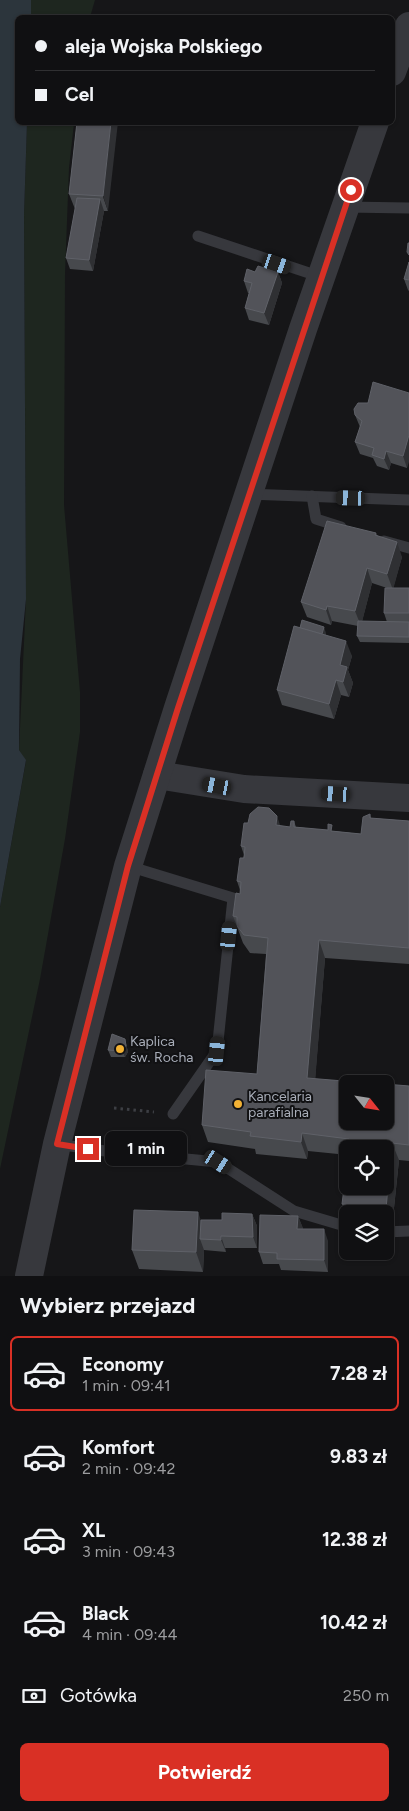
<!DOCTYPE html>
<html lang="pl">
<head>
<meta charset="utf-8">
<style>
  :root { --surface:#101012; --page:#19191b; --text:#f1f3f6; --muted:#9c9d9f; --line:#303032; --accent:#d93025 }
  body { margin:0; font-family:Figtree,sans-serif; background:var(--page); color:var(--text); height:100vh; display:flex; flex-direction:column; font-size:19px; white-space:nowrap }
  * { box-sizing:border-box; margin:0 }
  p { font-size:16px; color:var(--muted) }
  .icon { flex:none; width:28px; height:28px; fill:none; stroke:currentColor; stroke-width:2; stroke-linecap:round; stroke-linejoin:round }
  .map { position:relative; height:1276px; overflow:hidden }
  .panel { display:flex; flex-direction:column; background:var(--surface); flex:1 }
  .panel>* { flex:none }
  .banner { position:absolute; left:15px; top:15px; width:380px; height:110px; border-radius:8px; box-shadow:0 1px 4px #0004,0 0 0 1px var(--line); display:grid; align-content:center; height:110px; padding:0 20px; background:var(--surface) }
  .needle { width:32px; rotate:120deg }
  .buttons { position:absolute; left:339px; top:1075px; display:grid; gap:10px }
  .buttons a { display:grid; place-items:center; width:55px; height:55px; border-radius:8px; background:var(--surface); box-shadow:0 1px 4px #0004,0 0 0 1px var(--line); font-size:25px }
  .end { position:absolute; width:22px; height:22px; margin:-11px; border:6px solid #d93025; background:#fff; box-shadow:0 0 0 2px #fff }
  .from { border-radius:50% }
  .bubble { position:absolute; height:35px; border-radius:8px; background:var(--surface); box-shadow:0 1px 4px #0004,0 0 0 1px var(--line); font-size:16px; font-weight:700; line-height:35px; text-align:center }
  .car { position:absolute; width:15px; height:30px; margin:-15px -8px; border-radius:6px; box-shadow:0 0 4px 1px #0007; background:linear-gradient(#222 24%,#8ab4d8 0 40%,#222 0 76%,#8ab4d8 0 86%,#222 0) }
  .banner b { display:flex; align-items:center; gap:18px; height:48px; font-size:19px }
  .banner b+b { border-top:1px solid var(--line) }
  .banner i { width:12px; height:12px; background:var(--text) }
  ul { padding:0; list-style:none }
  li { display:flex; align-items:center; gap:15px; height:75px; margin:0 10px 8px; padding:0 10px; border:2px solid transparent; border-radius:8px }
  li div { flex:1 }
  li b { display:block; font-size:19px }
  li em { font-style:normal; font-weight:700 }
  li.current { border-color:var(--accent) }
  li>.icon { width:45px; height:45px; stroke-width:1.5 }
  h2 { padding:0 20px; font-size:22px; line-height:60px }
  .pay { display:flex; align-items:center; gap:12px; height:55px; padding:0 20px; font-size:19px }
  .pay p { margin-inline-start:auto }
  .action { display:flex; gap:10px; margin-top:auto; padding:10px 20px }
  .action a { flex:1; height:58px; border-radius:8px; background:var(--accent); color:#fff; font-size:20px; font-weight:700; line-height:58px; text-align:center }
  .map>svg:first-child { display:block }
</style>
</head>
<body>
<div class="map">
<svg width="409" height="1276" viewBox="0 0 409 1276">
  <rect width="100%" height="100%" fill="#161618"/>
  <g fill="#1e261f">
    <polygon points="31,0 95,0 90,17 31,18"/>
    <polygon points="27,123 74,123 69,168 65,274 64,505 80,692 80,732 65,839 40,979 0,1169 0,907 26,761 19,750 26,599 24,215"/>
  </g>
  <polygon fill="#2c353c" points="0,0 31,0 31,17 18,18 18,122 27,123 24,215 26,599 20,659 19,750 26,760 0,907"/>
  <g fill="none" stroke-linecap="round" stroke-linejoin="round">
    <polyline stroke="#3d3f44" stroke-width="3" stroke-dasharray="2.5 4" stroke-linecap="butt" points="114,1108 154,1112"/>
    <g stroke="#37383d" stroke-width="11">
      <polyline points="346,207 409,208"/>
      <polyline points="198,236 321,277"/>
      <polyline points="250,494 409,500"/>
      <polyline points="312,496 316,519 341,527"/>
      <polyline points="384,541 409,548"/>
      <polyline points="128,866 233,898 217,1051 173,1114"/>
      <polyline points="57,1144 112,1152 218,1162 294,1211 348,1227"/>
      <polyline points="385,1232 409,1231"/>
    </g>
    <g stroke="#37383d" stroke-width="28">
      <polyline points="392,72 409,26"/>
      <polyline points="157,775 244,789 409,798"/>
      <polyline points="29,1276 57,1144 128,866 178,708 303,329 375,122"/>
    </g>
  </g>
  <g fill="#47494d" fill-rule="evenodd">
    <polygon points="77,122 108,211 104,211 93,271 70,269 66,258 75,209 69,194"/>
    <polygon points="409,262 409,291 408,290 404,279"/>
    <polygon points="255,272 278,272 282,283 269,325 249,320 245,308 249,293 248,293 244,281"/>
    <polygon points="409,393 407,468 391,463 389,470 377,466 373,458 360,454 355,442 360,427 355,415 368,403"/>
    <path d="M376,533L377,535L402,557L393,588H409V643L360,642L357,636L358,626L332,621L331,625L307,617L301,602ZM372,583L387,588L384,613L387,622L362,621Z"/>
    <polygon points="326,633 326,635 352,656 348,670 353,683 349,697 341,695 334,719 282,705 277,690"/>
    <polygon points="370,814 371,818 409,821 409,964 325,958 315,1079 409,1086 409,1161 399,1160 392,1227 385,1226 385,1214 348,1214 348,1219 342,1204 385,1149 348,1149 348,1155 308,1151 307,1159 256,1154 255,1149 208,1142 202,1125 257,1074 266,954 250,953 243,943 233,916 240,894 240,890 237,881 244,855 241,846 280,826 290,827 294,821 296,827 361,834"/>
    <polygon points="125,1039 128,1052 125,1057 111,1057 108,1050"/>
    <polygon points="252,1214 257,1226 257,1248 225,1248 226,1252 204,1250 203,1272 139,1269 132,1250 201,1220 222,1220"/>
    <polygon points="298,1216 303,1229 328,1241 328,1272 281,1270 279,1264 263,1264 259,1252"/>
  </g>
  <g fill="#2f3033">
    <polygon points="111,122 118,122 108,211 103,196"/>
    <polygon points="100,199 104,211 93,271 89,260"/>
    <polygon points="278,272 282,283 269,325 264,313"/>
    <polygon points="409,435 409,462 407,468 403,456"/>
    <polygon points="386,451 391,463 389,470 384,459"/>
    <polygon points="397,542 402,557 393,590 387,574"/>
    <polygon points="367,568 372,583 361,626 355,611"/>
    <polygon points="327,606 332,621 331,625 326,610"/>
    <polygon points="324,627 326,633 322,648 320,641"/>
    <polygon points="346,641 352,656 348,670 353,683 349,697 343,682 340,665"/>
    <polygon points="336,680 341,695 334,719 329,704"/>
    <polygon points="277,816 283,834 276,825"/>
    <polygon points="319,940 325,958 314,1095 307,1078"/>
    <polygon points="125,1039 128,1052 125,1057 122,1051"/>
    <polygon points="302,1133 308,1151 307,1159 301,1142"/>
    <polygon points="392,1143 399,1160 392,1227 386,1209"/>
    <polygon points="198,1212 205,1232 200,1239 204,1250 203,1272 196,1252"/>
    <polygon points="252,1214 257,1226 257,1248 253,1237"/>
    <polygon points="298,1216 303,1228 302,1240 297,1229"/>
    <polygon points="324,1229 328,1241 328,1272 324,1260"/>
    <polygon points="221,1236 225,1248 226,1252 221,1240"/>
  </g>
  <g fill="#525359" stroke="#5f6168">
    <polygon points="77,122 111,122 103,196 69,194"/>
    <polygon points="77,198 100,199 89,260 66,258"/>
    <polygon points="408,243 409,243 409,255 407,252"/>
    <polygon points="409,262 409,280 404,279"/>
    <polygon points="258,266 278,272 264,313 245,308 252,283 244,281 247,269 255,272"/>
    <polygon points="373,382 409,393 409,435 403,456 386,451 384,459 372,455 374,448 355,442 362,421 355,415 354,409 358,403 368,403"/>
    <polygon points="327,521 376,533 375,535 397,542 387,574 367,568 355,611 327,606 326,610 301,602"/>
    <polygon points="385,588 409,588 409,613 384,613"/>
    <polygon points="302,620 324,627 322,634 300,628"/>
    <polygon points="358,621 409,622 409,637 357,636"/>
    <polygon points="294,626 346,641 340,665 347,667 343,682 336,680 329,704 277,690"/>
    <polygon points="258,807 269,808 277,816 276,825 290,827 291,821 294,821 294,827 328,830 328,824 332,825 331,831 361,834 363,817 370,814 370,818 409,821 409,948 319,940 307,1078 380,1084 348,1084 348,1121 385,1121 385,1084 409,1086 409,1145 392,1143 386,1209 342,1204 348,1156 348,1186 385,1186 385,1149 348,1149 349,1139 302,1133 301,1142 250,1136 251,1132 202,1125 206,1070 257,1074 268,938 244,935 237,926 237,917 233,916 236,893 240,894 241,882 237,881 240,858 244,858 245,847 241,846 244,823 248,823 250,814"/>
    <polygon points="112,1034 125,1039 126,1046 122,1051 108,1050"/>
    <polygon points="134,1210 198,1212 196,1252 132,1250"/>
    <polygon points="222,1213 252,1214 253,1237 221,1236 221,1240 200,1239 201,1220 222,1220"/>
    <polygon points="260,1215 298,1216 297,1229 324,1229 324,1260 277,1259 277,1253 259,1252"/>
  </g>
  <g fill="none" stroke-linecap="round" stroke-linejoin="round">
    <polyline stroke="#d93025" stroke-width="6" points="88,1149 57,1144 128,866 178,708 351,190"/>
  </g>
  <g fill="#f2b134" stroke="#111113" stroke-width="2">
    <circle cx="120" cy="1049" r="5"/>
    <circle cx="238" cy="1104" r="5"/>
  </g>
  <g text-anchor="middle" dominant-baseline="central" stroke-width="4" stroke-linejoin="round" paint-order="stroke">
    <g font-size="14" fill="#a8adb8" stroke="#111113" text-anchor="start">
      <text x="130" y="1041">Kaplica<tspan x="130" dy="16">św. Rocha</tspan></text>
      <text x="248" y="1096">Kancelaria<tspan x="248" dy="16">parafialna</tspan></text>
    </g>
  </g>
</svg>
<div class="buttons">
<a><svg class="needle" viewBox="-14 -14 28 28"><path d="M0-13l5 13h-10z" fill="#e53935"/><path d="M0 13l5-13h-10z" fill="#9c9d9f"/></svg></a>
<a><svg class="icon" aria-label="locate" viewBox="0 0 24 24"><circle cx="12" cy="12" r="6"/><path d="M12 2v4M12 18v4M2 12h4M18 12h4"/></svg></a>
<a><svg class="icon" aria-label="layers" viewBox="0 0 24 24"><path d="M12 4l9 5-9 5-9-5zM3 14l9 5 9-5"/></svg></a>
</div>
<i class="end from" style="left:351px;top:190px"></i>
<i class="end" style="left:88px;top:1149px"></i>
<div class="bubble" style="left:105px;top:1131px;width:82px">1 min</div>
<i class="car" style="left:277px;top:264px;rotate:109deg"></i>
<i class="car" style="left:351px;top:498px;rotate:272deg"></i>
<i class="car" style="left:217px;top:786px;rotate:281deg"></i>
<i class="car" style="left:336px;top:794px;rotate:273deg"></i>
<i class="car" style="left:229px;top:936px;rotate:6deg"></i>
<i class="car" style="left:217px;top:1051px;rotate:6deg"></i>
<i class="car" style="left:218px;top:1162px;rotate:123deg"></i>
<div class="banner">
<b><i class="from"></i>aleja Wojska Polskiego</b>
<b><i></i>Cel</b>
</div>
</div>
<section class="panel">
<h2>Wybierz przejazd</h2>
<ul>
<li class="current"><svg class="icon" aria-label="car" viewBox="0 0 24 24"><path d="M5 17H2v-5l4-1 3-4h7l3 4 3 1v5h-3M9 17h6M6 11h13"/><circle cx="7" cy="17" r="2"/><circle cx="17" cy="17" r="2"/></svg><div><b>Economy</b><p>1 min · 09:41</p></div><em>7.28 zł</em></li>
<li><svg class="icon" aria-label="car" viewBox="0 0 24 24"><path d="M5 17H2v-5l4-1 3-4h7l3 4 3 1v5h-3M9 17h6M6 11h13"/><circle cx="7" cy="17" r="2"/><circle cx="17" cy="17" r="2"/></svg><div><b>Komfort</b><p>2 min · 09:42</p></div><em>9.83 zł</em></li>
<li><svg class="icon" aria-label="car" viewBox="0 0 24 24"><path d="M5 17H2v-5l4-1 3-4h7l3 4 3 1v5h-3M9 17h6M6 11h13"/><circle cx="7" cy="17" r="2"/><circle cx="17" cy="17" r="2"/></svg><div><b>XL</b><p>3 min · 09:43</p></div><em>12.38 zł</em></li>
<li><svg class="icon" aria-label="car" viewBox="0 0 24 24"><path d="M5 17H2v-5l4-1 3-4h7l3 4 3 1v5h-3M9 17h6M6 11h13"/><circle cx="7" cy="17" r="2"/><circle cx="17" cy="17" r="2"/></svg><div><b>Black</b><p>4 min · 09:44</p></div><em>10.42 zł</em></li>
</ul>
<div class="pay"><svg class="icon" aria-label="cash" viewBox="0 0 24 24"><path d="M3 7h18v10H3z"/><circle cx="12" cy="12" r="2"/></svg>Gotówka<p>250 m</p></div>
<div class="action"><a>Potwierdź</a></div>
</section>
</body>
</html>
